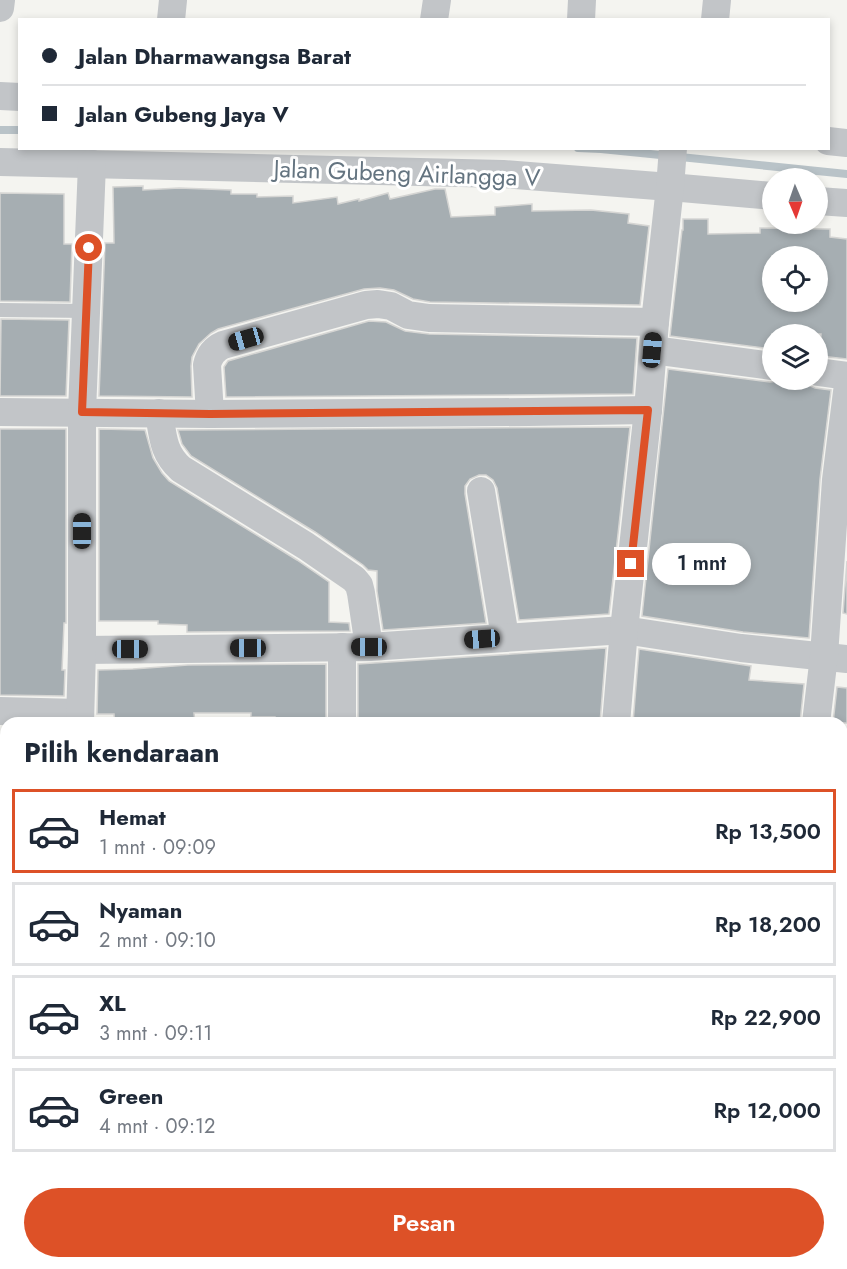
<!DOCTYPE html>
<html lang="id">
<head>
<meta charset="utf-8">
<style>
  :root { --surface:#fff; --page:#f6f6f7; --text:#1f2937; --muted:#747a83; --line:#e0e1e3; --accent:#dd5127 }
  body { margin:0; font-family:Jost,sans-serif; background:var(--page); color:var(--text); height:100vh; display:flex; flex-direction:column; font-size:22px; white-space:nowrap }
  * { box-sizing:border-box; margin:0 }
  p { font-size:20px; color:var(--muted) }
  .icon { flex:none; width:33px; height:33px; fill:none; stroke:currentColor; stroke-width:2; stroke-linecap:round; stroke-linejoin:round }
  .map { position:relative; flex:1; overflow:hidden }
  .panel { position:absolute; left:0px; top:717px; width:848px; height:552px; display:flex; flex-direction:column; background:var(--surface); border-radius:18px 18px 0 0; box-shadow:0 3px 9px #0003 }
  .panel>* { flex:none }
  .guide { position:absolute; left:18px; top:18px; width:812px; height:132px; border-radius:0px; box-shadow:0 3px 9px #0003; display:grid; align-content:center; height:132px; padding:0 24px; background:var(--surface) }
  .needle { width:39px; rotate:178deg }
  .fabs { position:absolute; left:762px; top:168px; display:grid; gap:12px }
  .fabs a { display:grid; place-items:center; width:66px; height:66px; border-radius:50%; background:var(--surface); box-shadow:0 3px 9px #0003; font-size:30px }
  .end { position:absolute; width:27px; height:27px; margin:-14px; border:8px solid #dd5127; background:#fff; box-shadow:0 0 0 3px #fff }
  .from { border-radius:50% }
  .bubble { position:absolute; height:42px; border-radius:21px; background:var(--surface); box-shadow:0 3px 9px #0003; font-size:20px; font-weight:600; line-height:42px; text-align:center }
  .car { position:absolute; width:18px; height:36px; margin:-18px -9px; border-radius:8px; box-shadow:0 0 4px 2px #0007; background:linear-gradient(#222 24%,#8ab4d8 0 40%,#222 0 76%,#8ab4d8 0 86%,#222 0) }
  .guide b { display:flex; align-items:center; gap:21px; height:57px; font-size:22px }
  .guide b+b { border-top:2px solid var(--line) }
  .guide i { width:15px; height:15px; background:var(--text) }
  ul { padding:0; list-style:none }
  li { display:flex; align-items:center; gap:18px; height:84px; margin:0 12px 9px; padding:0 12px; border:3px solid var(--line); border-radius:0px }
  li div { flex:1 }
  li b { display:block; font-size:22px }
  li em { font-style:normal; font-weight:600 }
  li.selected { border-color:var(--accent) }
  li>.icon { width:54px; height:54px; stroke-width:1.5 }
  h2 { padding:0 24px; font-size:27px; line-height:72px }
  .cta { display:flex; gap:12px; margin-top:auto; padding:12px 24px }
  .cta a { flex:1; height:69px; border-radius:36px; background:var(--accent); color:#fff; font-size:24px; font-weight:600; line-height:69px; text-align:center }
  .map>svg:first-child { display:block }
</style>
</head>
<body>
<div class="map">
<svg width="847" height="1269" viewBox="0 0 847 1269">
  <rect width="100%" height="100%" fill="#f4f4f0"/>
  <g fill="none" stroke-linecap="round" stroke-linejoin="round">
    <g stroke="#b9c3c8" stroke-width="8">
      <polyline points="0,130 20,130"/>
      <polyline points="578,148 601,149 847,174"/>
    </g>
  </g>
  <g fill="#a6aeb2" stroke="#d5d5d3" stroke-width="1.5" fill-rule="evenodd">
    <polygon points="143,186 143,190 179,188 231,190 231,194 257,194 257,197 293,196 293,203 337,197 338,204 359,199 359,201 388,193 390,199 435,189 445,189 451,217 495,215 495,207 532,204 532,211 591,210 629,214 628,223 649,226 640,305 430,302 413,299 394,290 380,288 364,289 218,329 211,333 199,344 192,357 191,366 192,397 99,396 105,243 114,243 113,187"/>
    <polygon points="0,193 64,194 64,244 72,244 70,302 0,301"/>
    <path d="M683,219H708V234L760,233V228L830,229V237L847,239V359L820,356L821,334H772V349L670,336L682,230H683ZM772,256H818V302H772Z"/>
    <polygon points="1,319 69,320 66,396 0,396"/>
    <polygon points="369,321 386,322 405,331 429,334 637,338 633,394 226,397 224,367 228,361"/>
    <polygon points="668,369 770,382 778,381 781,380 804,380 808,385 815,388 831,390 820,479 809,638 743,632 642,616"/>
    <polygon points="630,427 609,614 519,620 497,488 493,480 486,475 479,475 470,479 465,486 465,494 486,623 383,630 377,591 377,571 368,570 363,565 315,532 191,456 182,444 178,430"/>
    <polygon points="0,429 66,429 66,623 64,623 62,670 65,670 64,696 0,695"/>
    <polygon points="99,429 145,430 153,458 162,473 169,481 297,560 329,582 329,622 349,623 350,631 187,632 187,625 158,624 158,621 99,621"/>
    <polygon points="847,561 847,614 843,613"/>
    <polygon points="606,648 600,723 358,723 358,664"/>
    <polygon points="639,649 751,666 749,680 804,684 800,723 633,723"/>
    <polygon points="326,664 326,723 275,723 275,717 251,717 251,713 194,713 195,723 115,723 114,714 97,714 98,670 133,669 188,665"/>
    <polygon points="837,687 847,688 847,723 833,723"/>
  </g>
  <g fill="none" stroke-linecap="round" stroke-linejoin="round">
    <polyline stroke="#c2c5c8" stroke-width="14" points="0,310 87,311"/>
    <g stroke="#c2c5c8" stroke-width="28">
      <polyline points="0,8 1,0"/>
      <polyline points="171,20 173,0"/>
      <polyline points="434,20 437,0"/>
      <polyline points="581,20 582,0"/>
      <polyline points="715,20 717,0"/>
      <polyline points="0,96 20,97"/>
      <polyline points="828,141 847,143"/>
      <polyline points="0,162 503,174 670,187 772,196"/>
      <polyline points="818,201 847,203"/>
      <polyline points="653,350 772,366"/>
      <polyline points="818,372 847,376"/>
      <polyline points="0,412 210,414 529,412 648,410"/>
      <path d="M159,413C163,437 163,453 181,469L306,546L354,579L359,585L361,593L369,647"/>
      <path d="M210,414L207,365C209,356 214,349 223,345L366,305L378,304L391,306L408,315L429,318L655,322"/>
      <polyline points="481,491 505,637"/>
      <polyline points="342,647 342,723"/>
      <polyline points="82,650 369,647 624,630 741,648 847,659"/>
      <polyline points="0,711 80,713"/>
      <polyline points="80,723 82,650 82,412 92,164"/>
      <polyline points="616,723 624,630 648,410 655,322 670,187 673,148"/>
      <polyline points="816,723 824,656 836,480 847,392"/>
      <polyline points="842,821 847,821"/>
      <polyline points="0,968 6,967"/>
      <polyline points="842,982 847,982"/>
      <polyline points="0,1120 6,1120"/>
      <polyline points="842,1146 847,1146"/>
      <polyline points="155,1269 156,1263"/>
      <polyline points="707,1269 708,1263"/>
    </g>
  </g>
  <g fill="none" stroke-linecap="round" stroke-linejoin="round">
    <polyline stroke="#dd5127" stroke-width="8" points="89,248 82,412 210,414 648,410 631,564"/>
  </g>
  <g text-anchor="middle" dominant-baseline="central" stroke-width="6" stroke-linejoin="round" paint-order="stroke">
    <g font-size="24" fill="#647480" stroke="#fff">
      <text transform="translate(407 173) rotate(2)">Jalan Gubeng Airlangga V</text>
    </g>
  </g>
</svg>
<div class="fabs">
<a><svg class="needle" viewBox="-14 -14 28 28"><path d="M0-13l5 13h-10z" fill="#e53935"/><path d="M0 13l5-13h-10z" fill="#747a83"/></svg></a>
<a><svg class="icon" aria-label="locate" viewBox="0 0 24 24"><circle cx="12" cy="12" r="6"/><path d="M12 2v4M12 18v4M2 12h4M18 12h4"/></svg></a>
<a><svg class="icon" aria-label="layers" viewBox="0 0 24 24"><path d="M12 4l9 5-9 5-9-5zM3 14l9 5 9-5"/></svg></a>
</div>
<i class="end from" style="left:89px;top:248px"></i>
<i class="end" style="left:631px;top:564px"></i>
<div class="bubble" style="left:652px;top:543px;width:99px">1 mnt</div>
<i class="car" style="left:246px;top:339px;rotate:254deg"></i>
<i class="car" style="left:652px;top:350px;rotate:5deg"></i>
<i class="car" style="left:82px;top:531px;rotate:0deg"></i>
<i class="car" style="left:482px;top:639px;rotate:266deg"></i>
<i class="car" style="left:369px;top:647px;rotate:270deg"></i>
<i class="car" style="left:248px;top:648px;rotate:270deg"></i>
<i class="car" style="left:130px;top:649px;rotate:90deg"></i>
<div class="guide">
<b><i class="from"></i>Jalan Dharmawangsa Barat</b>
<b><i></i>Jalan Gubeng Jaya V</b>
</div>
<section class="panel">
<h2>Pilih kendaraan</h2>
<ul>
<li class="selected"><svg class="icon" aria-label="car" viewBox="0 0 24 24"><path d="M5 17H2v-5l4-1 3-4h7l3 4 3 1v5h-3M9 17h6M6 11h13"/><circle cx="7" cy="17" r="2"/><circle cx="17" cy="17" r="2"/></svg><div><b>Hemat</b><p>1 mnt · 09:09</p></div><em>Rp 13,500</em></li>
<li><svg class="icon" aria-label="car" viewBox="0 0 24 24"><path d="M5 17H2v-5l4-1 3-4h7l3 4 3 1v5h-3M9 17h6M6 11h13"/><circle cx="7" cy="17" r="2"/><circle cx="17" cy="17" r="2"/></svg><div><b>Nyaman</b><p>2 mnt · 09:10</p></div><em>Rp 18,200</em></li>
<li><svg class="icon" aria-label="car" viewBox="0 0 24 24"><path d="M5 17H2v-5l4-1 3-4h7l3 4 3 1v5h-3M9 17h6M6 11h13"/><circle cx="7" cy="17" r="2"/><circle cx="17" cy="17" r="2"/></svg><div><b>XL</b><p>3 mnt · 09:11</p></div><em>Rp 22,900</em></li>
<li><svg class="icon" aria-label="car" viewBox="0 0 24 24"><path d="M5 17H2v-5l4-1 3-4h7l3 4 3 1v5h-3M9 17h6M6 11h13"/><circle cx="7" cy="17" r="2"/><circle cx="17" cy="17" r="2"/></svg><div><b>Green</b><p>4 mnt · 09:12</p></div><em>Rp 12,000</em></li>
</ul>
<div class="cta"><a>Pesan</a></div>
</section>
</div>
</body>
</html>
